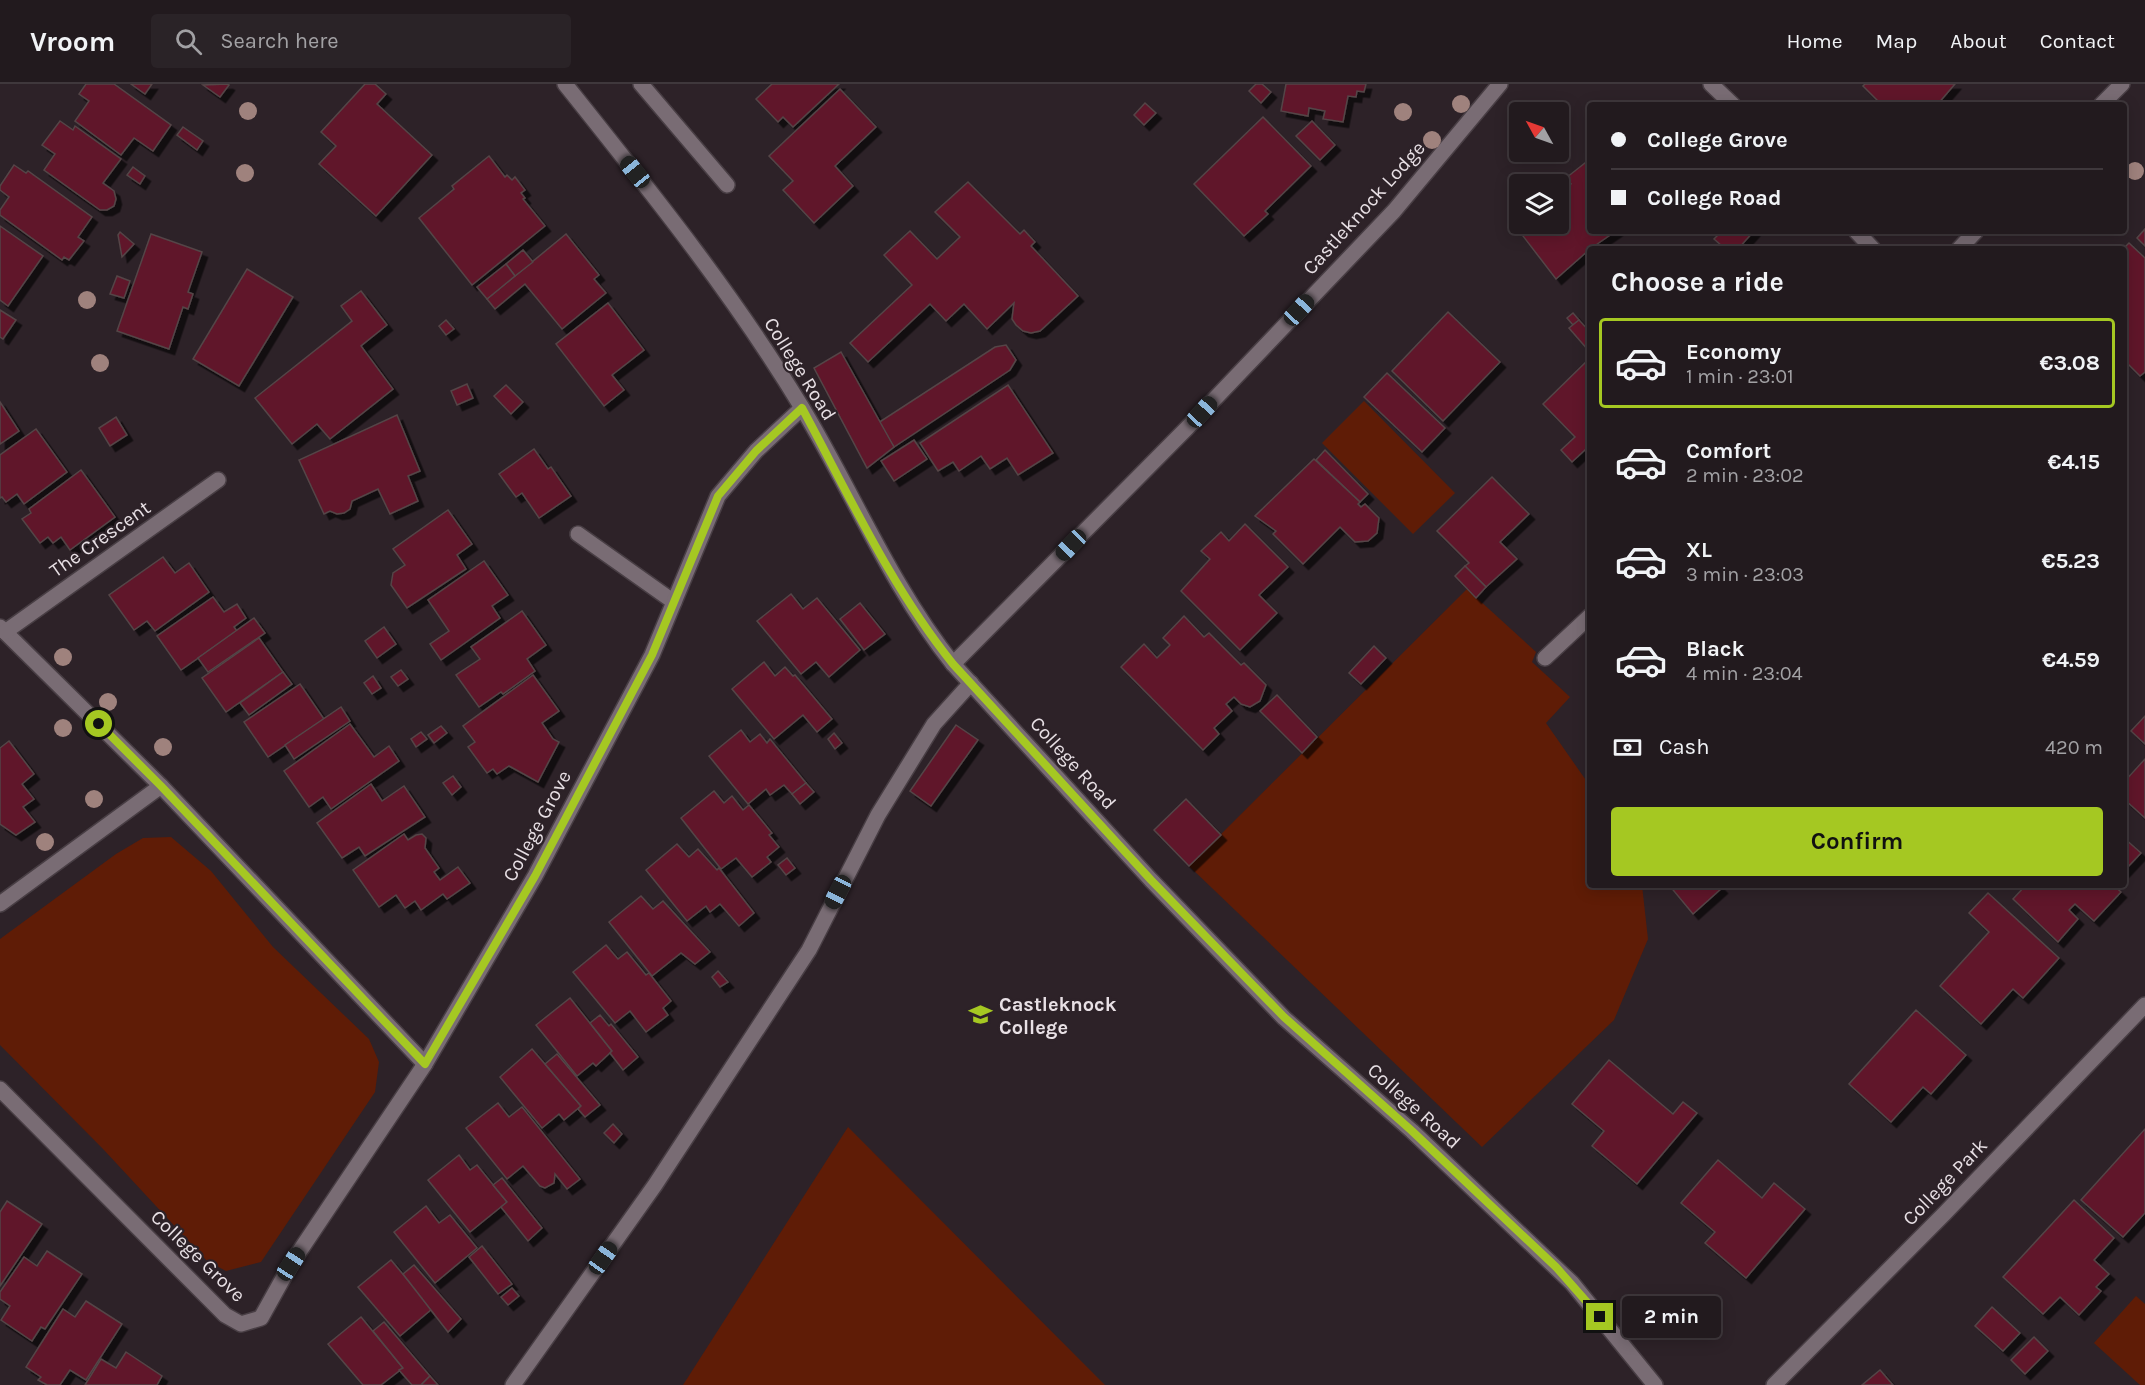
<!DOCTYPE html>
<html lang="en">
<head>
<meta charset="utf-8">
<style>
  :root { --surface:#221a1e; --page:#2a2327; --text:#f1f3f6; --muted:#a2a1a4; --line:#3f383c; --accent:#a5c822 }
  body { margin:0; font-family:Karla,sans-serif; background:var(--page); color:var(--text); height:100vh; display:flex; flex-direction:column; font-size:22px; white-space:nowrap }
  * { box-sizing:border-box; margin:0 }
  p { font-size:20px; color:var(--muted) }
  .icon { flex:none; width:33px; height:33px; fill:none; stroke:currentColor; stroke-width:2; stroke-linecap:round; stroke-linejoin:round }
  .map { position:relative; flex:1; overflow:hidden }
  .sheet { position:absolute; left:1587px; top:162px; width:540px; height:642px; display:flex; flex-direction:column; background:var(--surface); border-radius:6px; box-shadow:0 3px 15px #0003,0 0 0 2px var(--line) }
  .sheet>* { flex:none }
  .banner { position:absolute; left:1587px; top:18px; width:540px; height:132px; border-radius:6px; box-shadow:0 3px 15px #0003,0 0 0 2px var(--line); display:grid; align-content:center; height:132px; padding:0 24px; background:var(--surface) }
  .needle { width:39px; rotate:310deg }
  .fabs { position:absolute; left:1509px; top:18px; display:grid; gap:12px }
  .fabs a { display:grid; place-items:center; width:60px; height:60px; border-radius:6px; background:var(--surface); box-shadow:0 3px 15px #0003,0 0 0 2px var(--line); font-size:30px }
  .end { position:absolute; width:27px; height:27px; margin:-14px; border:8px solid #a5c822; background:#111; box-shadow:0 0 0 3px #111 }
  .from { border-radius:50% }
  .bubble { position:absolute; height:42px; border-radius:6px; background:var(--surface); box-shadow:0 3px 15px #0003,0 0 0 2px var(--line); font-size:20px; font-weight:700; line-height:42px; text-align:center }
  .car { position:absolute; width:18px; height:36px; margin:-18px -9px; border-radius:8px; box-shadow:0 0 4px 2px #0007; background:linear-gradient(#222 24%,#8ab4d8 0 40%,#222 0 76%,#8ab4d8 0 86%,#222 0) }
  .banner b { display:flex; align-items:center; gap:21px; height:57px; font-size:22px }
  .banner b+b { border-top:2px solid var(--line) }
  .banner i { width:15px; height:15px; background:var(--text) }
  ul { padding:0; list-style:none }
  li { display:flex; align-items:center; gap:18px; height:90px; margin:0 12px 9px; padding:0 12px; border:3px solid transparent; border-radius:6px }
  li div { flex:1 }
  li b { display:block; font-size:22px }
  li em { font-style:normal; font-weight:700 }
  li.selected { border-color:var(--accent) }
  li>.icon { width:54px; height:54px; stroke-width:1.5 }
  h2 { padding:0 24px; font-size:27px; line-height:72px }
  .pay { display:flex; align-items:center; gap:15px; height:66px; padding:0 24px; font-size:22px }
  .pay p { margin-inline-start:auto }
  .action { display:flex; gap:12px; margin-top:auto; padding:12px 24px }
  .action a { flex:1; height:69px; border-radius:6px; background:var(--accent); color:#111; font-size:24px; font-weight:700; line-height:69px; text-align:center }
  header { display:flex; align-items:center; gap:36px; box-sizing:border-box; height:84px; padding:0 30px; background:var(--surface); border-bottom:2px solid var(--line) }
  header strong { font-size:28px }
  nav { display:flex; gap:33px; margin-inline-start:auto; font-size:21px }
  .search { width:420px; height:54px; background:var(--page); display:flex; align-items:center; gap:15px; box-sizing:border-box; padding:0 21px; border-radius:6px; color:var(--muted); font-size:22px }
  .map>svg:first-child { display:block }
</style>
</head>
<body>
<header>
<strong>Vroom</strong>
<div class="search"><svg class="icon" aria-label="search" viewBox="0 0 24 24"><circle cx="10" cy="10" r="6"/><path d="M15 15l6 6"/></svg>Search here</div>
<nav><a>Home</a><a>Map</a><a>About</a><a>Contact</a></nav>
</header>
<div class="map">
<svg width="2145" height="1301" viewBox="0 0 2145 1301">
  <defs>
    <filter id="shadow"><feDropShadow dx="5.5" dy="5.5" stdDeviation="0" flood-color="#0009"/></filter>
  </defs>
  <rect width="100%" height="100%" fill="#2d2228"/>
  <g fill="#5f1c06">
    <polygon points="1364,317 1455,409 1413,450 1322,359"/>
    <polygon points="1467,505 1536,568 1532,578 1570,613 1546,639 1590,702 1590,801 1642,801 1648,855 1614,936 1482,1063 1189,782"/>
    <polygon points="171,753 211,787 273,863 369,955 379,978 375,1008 261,1178 226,1187 207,1177 104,1066 0,961 0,855 116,770 143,754"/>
    <polygon points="848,1043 1105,1301 683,1301"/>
    <polygon points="2136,1212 2145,1220 2145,1301 2140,1301 2094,1259"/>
  </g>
  <g fill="#60162a" stroke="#544547" stroke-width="1.5" filter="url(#shadow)">
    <polygon points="86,0 114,0 171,41 153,67 134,54 121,71 75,37 89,17 79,10"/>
    <polygon points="131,0 152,0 145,10"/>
    <polygon points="227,0 229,1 220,13 203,1"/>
    <polygon points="365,0 375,0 386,10 377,20 432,71 376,132 319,80 336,62 321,48"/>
    <polygon points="772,0 839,0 793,43 783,33 778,38 756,15"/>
    <polygon points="1256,0 1262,0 1271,8 1261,19 1249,7"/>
    <polygon points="1286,0 1366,0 1364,8 1357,7 1356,13 1348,12 1343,38 1323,35 1325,27 1309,24 1308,32 1281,27"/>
    <polygon points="1865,0 1955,0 1937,21 1882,21 1863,2"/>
    <polygon points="840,5 876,43 835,82 853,102 814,139 783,106 793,97 769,72"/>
    <polygon points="1145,19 1156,29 1144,41 1134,31"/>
    <polygon points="1263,33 1311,82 1265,127 1268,130 1244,152 1194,100"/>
    <polygon points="60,37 73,46 75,42 121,75 103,99 114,107 116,115 114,122 107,126 100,126 44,86 55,70 42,61"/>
    <polygon points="1312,37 1335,61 1320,76 1296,52"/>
    <polygon points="183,43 203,57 197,66 177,51"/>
    <polygon points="489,72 505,93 507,91 512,96 515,93 525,106 521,109 525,114 523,115 545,142 472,201 419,134 454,105 452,102"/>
    <polygon points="1590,75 1590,147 1616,147 1590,165 1556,195 1510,135 1520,128 1520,140 1558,140 1558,110 1571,100 1566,94"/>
    <polygon points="14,81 26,89 28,87 92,133 78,153 84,157 69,176 64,173 62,176 0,131 0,126 9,113 0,106 0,102"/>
    <polygon points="133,83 145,92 140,100 127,91"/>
    <polygon points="968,98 1020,150 1024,146 1035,158 1031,162 1078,212 1040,247 1031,249 1023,247 1016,241 1012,235 1014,219 987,245 964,220 946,237 930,220 868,278 850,259 912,201 884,171 910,147 937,175 960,153 935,128"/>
    <polygon points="0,142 43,172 8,222 0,216"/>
    <polygon points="2145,145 2145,162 2137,154"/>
    <polygon points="1722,147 1754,147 1738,165 1718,165 1722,162 1714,155"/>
    <polygon points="120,148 134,160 122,173 118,151"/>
    <polygon points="151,150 202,168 188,208 193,210 188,225 183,223 169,265 117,247"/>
    <polygon points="566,150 599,191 594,195 606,209 562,245 525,200 495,225 487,215"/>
    <polygon points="2129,159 2145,174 2145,288 2140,292 2124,276 2123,165"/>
    <polygon points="523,166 533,178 515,192 506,180"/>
    <polygon points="506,180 515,192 487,215 477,203"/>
    <polygon points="247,185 293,213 239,302 193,275"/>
    <polygon points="117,192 130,197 124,214 110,210"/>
    <polygon points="361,207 387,241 361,262 393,305 330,355 317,340 292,360 255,314 352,237 341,222"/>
    <polygon points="608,219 644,266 612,291 624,306 604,322 556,260"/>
    <polygon points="0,226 16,236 3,255 0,253"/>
    <polygon points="1448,228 1500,278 1443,337 1392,287"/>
    <polygon points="1573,229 1579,236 1573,241 1567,234"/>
    <polygon points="446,236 454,245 446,251 439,242"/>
    <polygon points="1579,236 1590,248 1588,266 1569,244"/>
    <polygon points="1006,261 1016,276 1010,286 894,363 878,339 995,263"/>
    <polygon points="841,268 894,363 867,384 814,284"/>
    <polygon points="1590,274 1590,368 1586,365 1572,378 1561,366 1575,353 1543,320"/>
    <polygon points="1387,289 1445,344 1422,368 1364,313"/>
    <polygon points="467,300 473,314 457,321 451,307"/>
    <polygon points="506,301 523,318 511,330 494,312"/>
    <polygon points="1008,301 1053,369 1018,391 1007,374 990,385 981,372 959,387 953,378 938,387 920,359"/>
    <polygon points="0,318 19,347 0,360"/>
    <polygon points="397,331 420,387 408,392 418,417 390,430 378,405 352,417 350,425 344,429 337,430 330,427 324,430 299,376"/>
    <polygon points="116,333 127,351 110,362 99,344"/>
    <polygon points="36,345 67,388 24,420 17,410 6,418 2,413 0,414 0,371"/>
    <polygon points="914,356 927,375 894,397 881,377"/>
    <polygon points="534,365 548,385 551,383 571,412 539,434 522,409 516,413 499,390"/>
    <polygon points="1325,366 1368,410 1360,418 1316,376"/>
    <polygon points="1314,375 1360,418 1358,420 1361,423 1365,420 1379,434 1377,449 1368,457 1355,458 1340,443 1303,480 1273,450 1276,447 1255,432"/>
    <polygon points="81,386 115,433 70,466 61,453 53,459 48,453 40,459 22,435 31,429 29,425"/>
    <polygon points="1492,393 1529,430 1500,458 1517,475 1486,503 1465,482 1469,479 1437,447"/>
    <polygon points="448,426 472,460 457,471 466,485 407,524 391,501 393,489 405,481 393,465"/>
    <polygon points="1245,440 1288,483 1259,511 1277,529 1240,566 1181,507 1210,475 1201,467 1221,448 1229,457"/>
    <polygon points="163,473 175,489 189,479 209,508 155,547 147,537 134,546 109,511"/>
    <polygon points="484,477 508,511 492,522 500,534 441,576 430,560 449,547 428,516"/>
    <polygon points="1465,482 1486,503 1476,514 1455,492"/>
    <polygon points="791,510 803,525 817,514 860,566 829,593 816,578 801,590 757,537"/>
    <polygon points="213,513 224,528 237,520 246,534 234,543 237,547 181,586 157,552"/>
    <polygon points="860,519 885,550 864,566 840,535"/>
    <polygon points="522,527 546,561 527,575 535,587 503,610 501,608 479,623 456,591 480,575 471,563"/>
    <polygon points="1184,532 1204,553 1209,549 1241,581 1244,579 1266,601 1260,617 1250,623 1241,620 1234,613 1226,620 1232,627 1214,644 1219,650 1203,666 1121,583 1144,560 1157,574 1170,561 1163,554"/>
    <polygon points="254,534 265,549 208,588 198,574"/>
    <polygon points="384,543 396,560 377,574 365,557"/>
    <polygon points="259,554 283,588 226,628 202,594"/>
    <polygon points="1374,562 1386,574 1361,600 1349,589"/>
    <polygon points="764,578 775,592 785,583 793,592 795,591 832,635 817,648 803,631 774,655 732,605"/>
    <polygon points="401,586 408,595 398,602 391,593"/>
    <polygon points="283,588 292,600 249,631 240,619"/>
    <polygon points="533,591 559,627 542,639 553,655 559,658 538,698 509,682 497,690 493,685 487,689 468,663 475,658 463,642"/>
    <polygon points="373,592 381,604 372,610 364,599"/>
    <polygon points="300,600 324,635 268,673 244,638"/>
    <polygon points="1277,611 1317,653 1302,669 1260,627"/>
    <polygon points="341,623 350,637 294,675 285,661"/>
    <polygon points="2145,632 2145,660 2131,647"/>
    <polygon points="350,640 374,673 389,662 399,677 331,725 323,713 309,723 284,687"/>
    <polygon points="956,641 978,656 931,722 910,707"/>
    <polygon points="441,642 447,649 434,659 428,651"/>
    <polygon points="741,646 750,658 760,650 767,659 770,655 806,699 792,710 784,701 770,711 766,705 748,720 709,672"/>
    <polygon points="421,648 427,655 416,663 411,655"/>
    <polygon points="834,649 842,659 835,665 828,655"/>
    <polygon points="9,657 34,690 22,700 34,715 23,723 35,738 16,751 0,740 0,664"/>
    <polygon points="2145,675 2145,734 2124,715 2124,698"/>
    <polygon points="453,692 461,703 452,711 443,699"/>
    <polygon points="806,699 814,708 800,720 792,710"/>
    <polygon points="371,700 382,717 404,702 425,733 365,772 359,763 342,774 317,739"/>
    <polygon points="714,707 724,719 732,712 743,726 749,721 772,749 769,751 779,763 767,773 771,778 752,793 736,774 721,785 681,734"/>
    <polygon points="1186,715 1221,751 1189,782 1154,746"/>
    <polygon points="404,750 408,756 416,751 422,750 426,754 425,764 439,784 434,788 440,796 458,783 470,799 447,815 443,810 421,826 415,817 405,824 396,811 379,823 353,786"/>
    <polygon points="2124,754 2141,769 2124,787"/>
    <polygon points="677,760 689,773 698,765 717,786 719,784 754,829 739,842 720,820 710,828 706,822 687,837 646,786"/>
    <polygon points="787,774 795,784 786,791 778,781"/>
    <polygon points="1669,801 1719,801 1722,804 1693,830"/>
    <polygon points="2026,801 2113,801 2121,808 2094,837 2075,820 2069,826 2078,835 2058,858 2013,815"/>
    <polygon points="1988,809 2059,874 2023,914 2013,905 1981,940 1940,902 1989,848 1969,829"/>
    <polygon points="641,812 653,825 663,817 710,868 695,880 681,869 652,892 609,838"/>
    <polygon points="606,861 618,875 627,868 646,891 649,889 671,917 663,924 668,931 646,948 630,927 615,939 573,888"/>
    <polygon points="718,887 728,898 720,903 712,893"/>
    <polygon points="570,914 612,967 596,982 593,979 577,992 536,941"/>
    <polygon points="1916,926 1966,971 1931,1010 1923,1003 1891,1038 1849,1000"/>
    <polygon points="600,931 609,942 611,940 638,973 623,986 610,969 612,967 590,939"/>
    <polygon points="532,965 581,1022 564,1036 559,1030 542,1044 500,993"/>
    <polygon points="557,970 600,1021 585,1033 578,1025 581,1022 545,980"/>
    <polygon points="1609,976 1673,1030 1683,1018 1697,1029 1637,1100 1592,1062 1604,1047 1572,1020"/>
    <polygon points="498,1019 509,1033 522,1023 580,1095 567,1105 555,1090 554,1099 545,1104 540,1102 523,1082 507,1095 466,1044"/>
    <polygon points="613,1040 622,1050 614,1059 604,1049"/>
    <polygon points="2145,1045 2145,1129 2123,1153 2081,1116"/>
    <polygon points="459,1071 470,1086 477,1081 507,1118 470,1148 428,1096"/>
    <polygon points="1718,1076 1762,1114 1774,1099 1805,1125 1746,1194 1705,1159 1715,1148 1681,1119"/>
    <polygon points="502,1094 542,1144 528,1157 501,1123 507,1118 493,1101"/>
    <polygon points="2074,1116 2114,1154 2094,1176 2109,1190 2096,1203 2101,1207 2079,1231 2060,1213 2043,1230 2003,1193"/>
    <polygon points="7,1117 42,1140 0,1202 0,1128"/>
    <polygon points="426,1122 439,1139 450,1131 477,1164 435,1199 394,1148"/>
    <polygon points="482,1162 512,1200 498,1210 469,1173"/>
    <polygon points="47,1167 82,1190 45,1245 41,1243 32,1257 1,1236 10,1222 0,1215 0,1208 24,1173 37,1182"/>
    <polygon points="391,1176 432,1225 400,1252 358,1203"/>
    <polygon points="414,1181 461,1235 448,1248 403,1190"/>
    <polygon points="512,1204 519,1212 508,1221 501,1213"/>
    <polygon points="86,1217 122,1240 86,1296 70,1286 60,1301 47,1301 38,1296 41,1293 26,1283 63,1225 75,1233"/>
    <polygon points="1992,1223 2020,1249 2003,1267 1975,1242"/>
    <polygon points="361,1233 403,1284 381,1301 363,1301 328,1260"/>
    <polygon points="384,1238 430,1292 421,1301 412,1301 399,1286 403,1284 373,1247"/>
    <polygon points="2034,1253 2048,1267 2025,1290 2011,1276"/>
    <polygon points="126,1268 162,1292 157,1301 85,1301 101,1275 116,1284"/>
    <polygon points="1880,1286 1893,1301 1862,1301"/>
    <polygon points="430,1292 438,1301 421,1301"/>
  </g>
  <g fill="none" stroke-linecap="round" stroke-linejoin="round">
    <defs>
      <polyline id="lane" points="513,1301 655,1101 809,866 878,731 934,640 971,599"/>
      <g id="street">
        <polyline points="641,0 727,101"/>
        <polyline points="1711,0 1733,21"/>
        <polyline points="2101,21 2122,0"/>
        <polyline points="1856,147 1873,165"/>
        <polyline points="1959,165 1976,147"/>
        <polyline points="578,450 674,518"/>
        <polyline points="0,543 161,702 425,980"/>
        <polyline points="5,548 218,396"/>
        <polyline points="1545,574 1590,532"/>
        <polyline points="953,580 1186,345 1394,127 1500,0"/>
        <polyline points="0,820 161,702"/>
        <polyline points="0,1005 225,1231 241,1240 261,1234 291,1180 425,980 535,792 652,571 718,412 756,367 802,324"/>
        <polyline points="1774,1301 1944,1130 2145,921"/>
      </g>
      <path id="secondary" d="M565,0C648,104 732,208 801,322C853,408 890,501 953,580L1151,796L1284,934L1412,1047L1572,1199L1655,1301"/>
    </defs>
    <use href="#lane" stroke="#483e44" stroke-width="18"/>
    <use href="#street" stroke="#483e44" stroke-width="18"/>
    <use href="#secondary" stroke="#483e44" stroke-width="18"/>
    <use href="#lane" stroke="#796c74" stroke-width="15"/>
    <use href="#street" stroke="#796c74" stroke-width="15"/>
    <use href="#secondary" stroke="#796c74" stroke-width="15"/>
  </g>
  <g fill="#9f827d">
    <circle cx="1461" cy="20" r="9"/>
    <circle cx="248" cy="27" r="9"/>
    <circle cx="1403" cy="28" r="9"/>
    <circle cx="1432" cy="56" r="9"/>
    <circle cx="2135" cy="87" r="9"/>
    <circle cx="245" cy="89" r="9"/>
    <circle cx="87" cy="216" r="9"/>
    <circle cx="100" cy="279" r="9"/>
    <circle cx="63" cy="573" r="9"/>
    <circle cx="108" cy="618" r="9"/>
    <circle cx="63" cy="644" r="9"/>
    <circle cx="163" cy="663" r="9"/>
    <circle cx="94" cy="715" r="9"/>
    <circle cx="45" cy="758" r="9"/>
  </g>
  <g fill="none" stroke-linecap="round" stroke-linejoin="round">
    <path stroke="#a5c822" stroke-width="8" d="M99,640L161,702L425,980L535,792L652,571L718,412L756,367L802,324C849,411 891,503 953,580L1151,796L1284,933L1412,1047L1556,1183L1600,1233"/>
  </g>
  <defs>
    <symbol id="school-bare" viewBox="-9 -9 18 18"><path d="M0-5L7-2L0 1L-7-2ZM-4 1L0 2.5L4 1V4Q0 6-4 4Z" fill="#a5c822" stroke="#2d2228" stroke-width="2.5" paint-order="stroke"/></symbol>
  </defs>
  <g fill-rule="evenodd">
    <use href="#school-bare" x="964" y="914" width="33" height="33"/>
  </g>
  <g text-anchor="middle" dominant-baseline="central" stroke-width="4.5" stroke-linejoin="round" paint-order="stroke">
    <g font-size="20" fill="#e8e0e5" stroke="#2d2228">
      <text transform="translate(1364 124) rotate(-48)">Castleknock Lodge</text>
      <text transform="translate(800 285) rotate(58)">College Road</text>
      <text transform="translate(100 455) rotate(-35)">The Crescent</text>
      <text transform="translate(1073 679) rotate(48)">College Road</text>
      <text transform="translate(537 742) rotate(-62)">College Grove</text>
      <text transform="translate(1414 1022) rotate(42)">College Road</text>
      <text transform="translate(1945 1098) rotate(-46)">College Park</text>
      <text transform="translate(198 1172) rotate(44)">College Grove</text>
    </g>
    <g font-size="20" font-weight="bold" fill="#e8e0e5" stroke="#2d2228" text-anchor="start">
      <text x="999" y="920">Castleknock<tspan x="999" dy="23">College</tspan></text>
    </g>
  </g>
</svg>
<div class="fabs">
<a><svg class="needle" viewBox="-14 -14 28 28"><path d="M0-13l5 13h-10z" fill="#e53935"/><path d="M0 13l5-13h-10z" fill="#a2a1a4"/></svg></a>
<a><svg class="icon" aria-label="layers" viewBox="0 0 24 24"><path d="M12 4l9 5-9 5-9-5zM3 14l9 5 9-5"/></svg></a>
</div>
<i class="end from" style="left:99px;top:640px"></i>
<i class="end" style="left:1600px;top:1233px"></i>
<div class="bubble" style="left:1622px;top:1212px;width:99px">2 min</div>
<i class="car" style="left:635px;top:88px;rotate:321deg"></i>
<i class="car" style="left:1299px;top:226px;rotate:43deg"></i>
<i class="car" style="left:1202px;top:328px;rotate:43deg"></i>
<i class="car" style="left:1071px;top:461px;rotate:224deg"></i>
<i class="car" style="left:838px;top:808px;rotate:207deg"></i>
<i class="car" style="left:603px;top:1174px;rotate:35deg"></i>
<i class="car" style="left:291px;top:1180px;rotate:33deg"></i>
<div class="banner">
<b><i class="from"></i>College Grove</b>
<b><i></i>College Road</b>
</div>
<section class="sheet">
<h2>Choose a ride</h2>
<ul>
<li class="selected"><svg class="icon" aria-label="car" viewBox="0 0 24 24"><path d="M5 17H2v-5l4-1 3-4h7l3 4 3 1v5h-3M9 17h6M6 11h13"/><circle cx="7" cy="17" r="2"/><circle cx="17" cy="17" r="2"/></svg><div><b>Economy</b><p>1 min · 23:01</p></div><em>€3.08</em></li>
<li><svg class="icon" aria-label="car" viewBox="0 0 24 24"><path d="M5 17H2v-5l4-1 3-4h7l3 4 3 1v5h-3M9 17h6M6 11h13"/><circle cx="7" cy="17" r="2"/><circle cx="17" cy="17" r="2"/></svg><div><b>Comfort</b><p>2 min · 23:02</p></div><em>€4.15</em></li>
<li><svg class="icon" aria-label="car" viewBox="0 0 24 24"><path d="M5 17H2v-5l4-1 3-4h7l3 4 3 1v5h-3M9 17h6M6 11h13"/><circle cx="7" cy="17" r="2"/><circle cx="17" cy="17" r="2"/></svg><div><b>XL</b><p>3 min · 23:03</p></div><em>€5.23</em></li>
<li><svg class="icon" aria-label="car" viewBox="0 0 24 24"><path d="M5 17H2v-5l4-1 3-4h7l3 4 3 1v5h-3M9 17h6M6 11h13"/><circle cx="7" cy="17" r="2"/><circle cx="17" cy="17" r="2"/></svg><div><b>Black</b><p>4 min · 23:04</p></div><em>€4.59</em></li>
</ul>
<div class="pay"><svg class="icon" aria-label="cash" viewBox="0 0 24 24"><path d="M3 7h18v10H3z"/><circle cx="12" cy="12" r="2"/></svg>Cash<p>420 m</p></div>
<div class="action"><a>Confirm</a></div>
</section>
</div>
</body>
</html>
